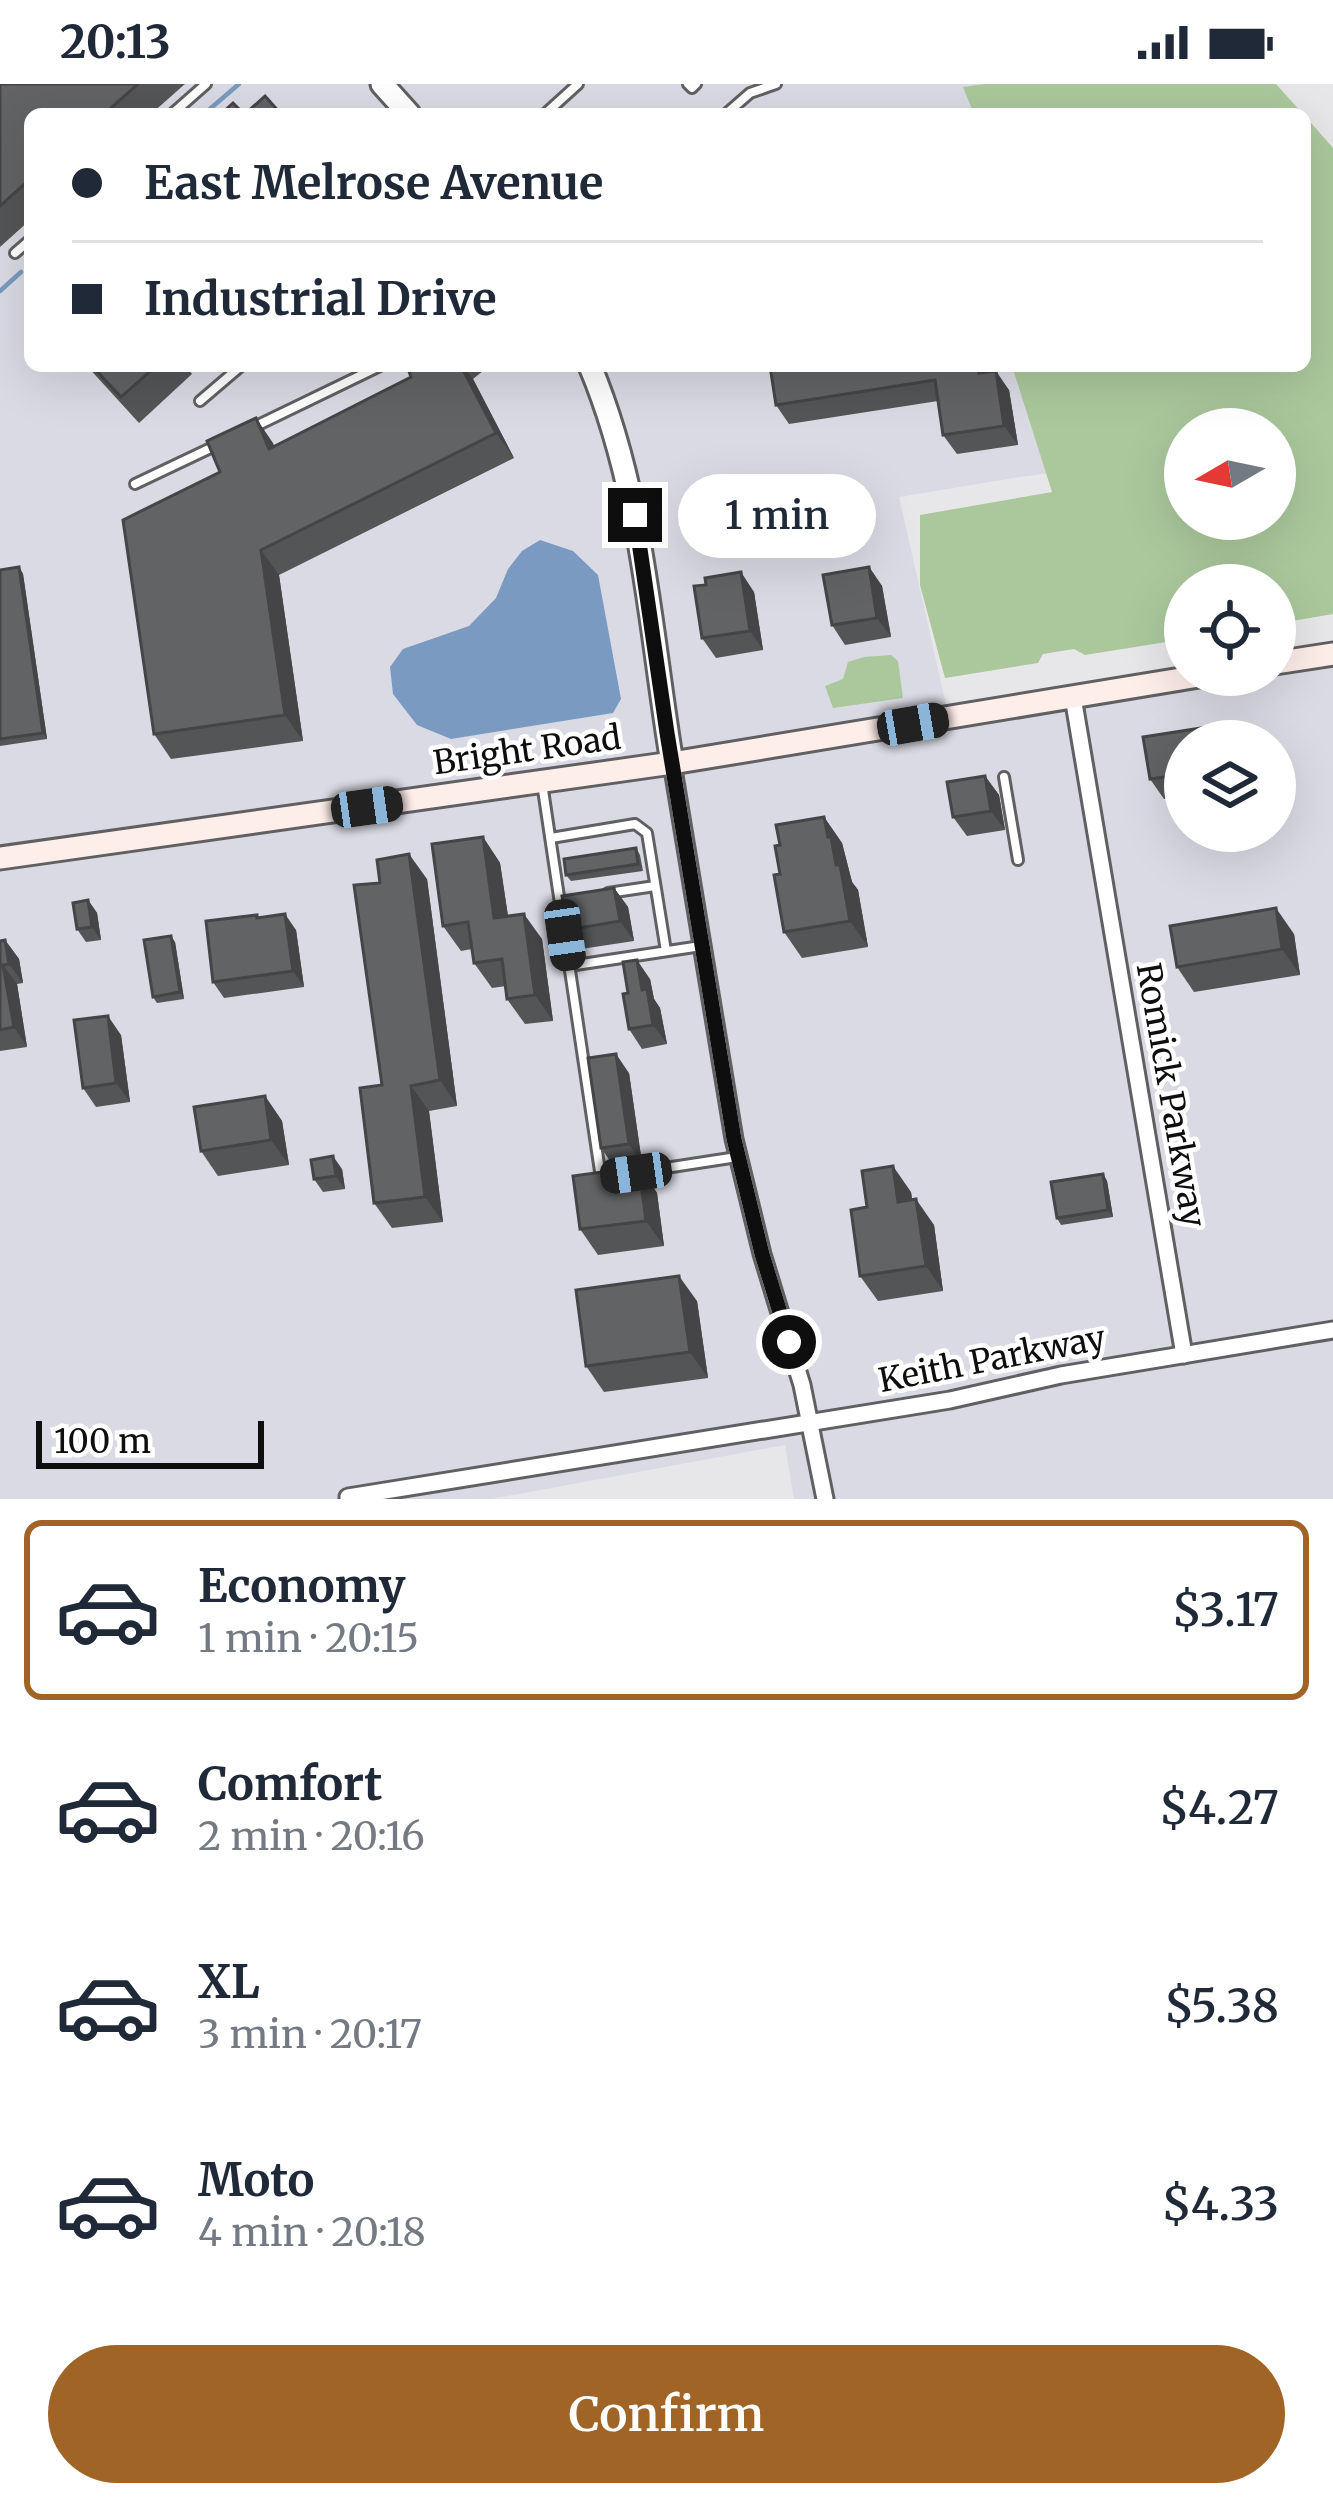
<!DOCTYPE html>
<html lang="en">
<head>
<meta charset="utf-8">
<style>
  :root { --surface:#fff; --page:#f2f2f3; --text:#1f2937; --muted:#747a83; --line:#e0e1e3; --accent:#9f6426 }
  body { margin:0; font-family:Merriweather,serif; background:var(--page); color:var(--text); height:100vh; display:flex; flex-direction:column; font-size:45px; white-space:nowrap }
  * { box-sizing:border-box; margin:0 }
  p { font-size:39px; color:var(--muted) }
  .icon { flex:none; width:66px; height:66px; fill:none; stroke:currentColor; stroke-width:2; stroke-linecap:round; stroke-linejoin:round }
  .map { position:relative; height:1415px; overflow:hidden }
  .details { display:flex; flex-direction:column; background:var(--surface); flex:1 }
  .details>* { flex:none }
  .banner { position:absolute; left:24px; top:24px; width:1287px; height:264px; border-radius:18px; box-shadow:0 12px 48px #0002; display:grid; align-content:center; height:264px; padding:0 48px; background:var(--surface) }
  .needle { width:78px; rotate:261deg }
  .buttons { position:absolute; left:1164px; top:324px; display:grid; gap:24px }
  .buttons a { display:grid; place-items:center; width:132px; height:132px; border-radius:50%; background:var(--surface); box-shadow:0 12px 48px #0002; font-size:60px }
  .scale { position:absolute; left:36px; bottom:30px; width:228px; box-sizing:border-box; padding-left:12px; border:6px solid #0e0e0e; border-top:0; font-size:33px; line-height:42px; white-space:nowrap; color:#0e0e0e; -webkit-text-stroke:9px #fff; paint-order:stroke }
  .end { position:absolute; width:54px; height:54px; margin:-27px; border:15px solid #0e0e0e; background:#fff; box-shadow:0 0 0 6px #fff }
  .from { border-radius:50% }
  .bubble { position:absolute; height:84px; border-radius:42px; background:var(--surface); box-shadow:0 12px 48px #0002; font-size:39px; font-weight:600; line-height:84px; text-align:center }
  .car { position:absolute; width:36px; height:72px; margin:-36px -18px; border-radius:15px; box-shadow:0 0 9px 3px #0007; background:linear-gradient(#222 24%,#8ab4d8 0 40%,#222 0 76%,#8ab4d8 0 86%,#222 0) }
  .banner b { display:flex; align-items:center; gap:42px; height:114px; font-size:45px }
  .banner b+b { border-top:3px solid var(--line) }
  .banner i { width:30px; height:30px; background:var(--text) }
  ul { padding:21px 0 0; list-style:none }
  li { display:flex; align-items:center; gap:36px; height:180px; margin:0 24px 18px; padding:0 24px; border:6px solid transparent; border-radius:18px }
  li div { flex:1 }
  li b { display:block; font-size:45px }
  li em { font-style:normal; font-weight:600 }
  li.on { border-color:var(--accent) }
  li>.icon { width:108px; height:108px; stroke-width:1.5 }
  .primary-button { display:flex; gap:24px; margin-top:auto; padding:24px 48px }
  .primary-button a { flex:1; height:138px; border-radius:72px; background:var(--accent); color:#fff; font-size:48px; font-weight:600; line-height:138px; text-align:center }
  .status { display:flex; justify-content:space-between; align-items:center; height:84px; padding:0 60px; background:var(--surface); direction:ltr }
  .status svg { height:33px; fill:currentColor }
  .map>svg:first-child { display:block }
</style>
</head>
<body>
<div class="status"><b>20:13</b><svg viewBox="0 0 49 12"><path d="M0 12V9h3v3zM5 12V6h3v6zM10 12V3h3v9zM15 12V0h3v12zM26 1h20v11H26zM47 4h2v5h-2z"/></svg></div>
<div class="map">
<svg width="1333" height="1415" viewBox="0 0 1333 1415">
  <rect width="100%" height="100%" fill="#e7e7e9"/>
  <path fill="#d9dae3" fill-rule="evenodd" d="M0,0H1275L1302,30H30V282H1305L1333,356L1275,345H1185V373L1019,393L899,413L949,634L1205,591H1275V579L1333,570V1415H794L785,1361L491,1415H0ZM1185,657H1275V747H1185Z"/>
  <g fill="#abc89c" fill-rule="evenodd">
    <polygon points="985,0 1276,0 1303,30 974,30 963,3"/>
    <path d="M1305,32L1333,64V530L1275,540V501H1185V555L1085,571L1074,565L1043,570L1038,579L945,594L920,501V431L1052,408L1012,282H1305ZM1185,345H1275V435H1185Z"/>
    <polygon points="891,571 898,577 903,614 833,624 825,602 843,595 848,578 864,573"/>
  </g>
  <polygon fill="#7a9ac1" points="540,456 573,467 598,491 621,615 613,629 451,655 417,641 393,610 390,583 403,565 469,542 496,514 508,485 522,467"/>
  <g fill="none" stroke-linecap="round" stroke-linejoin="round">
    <g stroke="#7a9ac1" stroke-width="4.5">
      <polyline points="204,30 239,0"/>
      <polyline points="0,207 21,188"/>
    </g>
    <defs>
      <g id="service">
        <polyline points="688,0 692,4 696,0"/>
        <polyline points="172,30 206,0"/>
        <polyline points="545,30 578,0"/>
        <polyline points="726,30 750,9 776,0"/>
        <polyline points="15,169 30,156"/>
        <polyline points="200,317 241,282"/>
        <polyline points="252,344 380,282"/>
        <polyline points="135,400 217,361"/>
        <polyline points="1004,693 1018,776"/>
        <polyline points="542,699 601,1094"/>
        <polyline points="551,754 635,740 647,749 666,867"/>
        <polyline points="608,809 655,802"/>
        <polyline points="569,882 701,862"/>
        <polyline points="633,1089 737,1073"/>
      </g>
      <g id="minor">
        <polyline points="1073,613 1184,1271"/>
        <polyline points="672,679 734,1055 762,1170 802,1301 825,1415"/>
        <polyline points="348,1413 950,1316 1061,1291 1333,1246"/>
      </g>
      <g id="tertiary">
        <polyline points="382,0 409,30"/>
        <path d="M590,282C643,408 650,546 672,679"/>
      </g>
      <g id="secondary">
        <polyline points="1275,579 1333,570"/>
        <polyline points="0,774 672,679 1205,591"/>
      </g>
    </defs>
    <use href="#service" stroke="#606062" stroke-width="14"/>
    <use href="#minor" stroke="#606062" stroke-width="21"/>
    <use href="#tertiary" stroke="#606062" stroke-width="27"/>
    <use href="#secondary" stroke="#606062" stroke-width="27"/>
    <use href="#service" stroke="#fff" stroke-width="8"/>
    <use href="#minor" stroke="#fff" stroke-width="15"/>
    <use href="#tertiary" stroke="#fff" stroke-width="21"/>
    <use href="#secondary" stroke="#feeeea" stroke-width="21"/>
  </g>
  <g fill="#545557">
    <polygon points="0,0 185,0 151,30 30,30 30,136 0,163"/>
    <polygon points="87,282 186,282 192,290 139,339"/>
    <polygon points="407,282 482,282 484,286 473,295 514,374 279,491 303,657 171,675 154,650 275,363 411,293"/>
    <polygon points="770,282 988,282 989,288 1009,306 1018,361 957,370 943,351 938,317 789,340 776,321"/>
    <polygon points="19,483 23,490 47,655 0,662 0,486"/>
    <polygon points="869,483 882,502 891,553 845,561 832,541"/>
    <polygon points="754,508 763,566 716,574 702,554"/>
    <polygon points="1185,657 1185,711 1164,715 1150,695"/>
    <polygon points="985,692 999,711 1005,746 967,752 953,733"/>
    <polygon points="824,733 842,759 852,798 858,806 868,863 802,874 784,848 780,790"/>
    <polygon points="483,753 500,779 508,832 542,855 553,937 525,940 507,915 506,902 492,904 474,879 472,865 461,867 443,842"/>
    <polygon points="636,764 640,771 643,787 571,797 566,791"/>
    <polygon points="427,795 457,1022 429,1027 443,1138 392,1144 374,1119"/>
    <polygon points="614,804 628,823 634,857 581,865 568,846"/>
    <polygon points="88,816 97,829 101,856 86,858 77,845"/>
    <polygon points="257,831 259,834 296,846 304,903 224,914 213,898"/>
    <polygon points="1294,850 1300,891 1194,908 1177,883"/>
    <polygon points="5,856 19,875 23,899 17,900 27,963 0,967 0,857"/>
    <polygon points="175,858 184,915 157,919 153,913"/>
    <polygon points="650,895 654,915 660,924 667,960 642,965 629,945 628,909"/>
    <polygon points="121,951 130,1018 96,1023 83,1004"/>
    <polygon points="629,989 642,1079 615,1084 601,1064"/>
    <polygon points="265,1012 282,1037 289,1081 218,1092 201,1067"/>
    <polygon points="639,1083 657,1109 664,1162 598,1171 580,1145"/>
    <polygon points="342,1085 345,1105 323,1108 314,1095"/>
    <polygon points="1103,1090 1107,1097 1113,1133 1061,1141 1057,1134"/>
    <polygon points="911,1108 912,1116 934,1141 943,1207 878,1217 860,1192 867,1123"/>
    <polygon points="697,1217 708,1294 604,1308 586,1282"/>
  </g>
  <g fill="#454547">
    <polygon points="461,282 463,282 473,295 514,374 496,349"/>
    <polygon points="978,282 988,282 992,309 979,289"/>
    <polygon points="996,287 1009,306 1018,361 1004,342"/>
    <polygon points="256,334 273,359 287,391 269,365"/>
    <polygon points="261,466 279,491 303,657 285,631"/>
    <polygon points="19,483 23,490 47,655 43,649"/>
    <polygon points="869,483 882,502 891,553 877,534"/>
    <polygon points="741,488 754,508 763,566 750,547"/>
    <polygon points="1214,642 1225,657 1217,657"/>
    <polygon points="985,692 999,711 1005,746 991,727"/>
    <polygon points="824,733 842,759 852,798 858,806 868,863 850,837"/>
    <polygon points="483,753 500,779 512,859 494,834"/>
    <polygon points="409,770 427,795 457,1022 440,996"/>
    <polygon points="614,804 628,823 634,857 620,837"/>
    <polygon points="88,816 97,829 101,856 92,843"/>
    <polygon points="1276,824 1294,850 1300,891 1282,865"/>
    <polygon points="285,830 296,846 304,903 293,887"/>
    <polygon points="524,830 542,855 553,937 535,911"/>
    <polygon points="171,852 175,858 184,915 180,908"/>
    <polygon points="5,856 19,875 23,899 9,880"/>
    <polygon points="637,876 650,895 654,915 660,924 667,960 653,941 642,906"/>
    <polygon points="3,881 17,900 27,963 14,943"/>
    <polygon points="108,932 121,951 130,1018 116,999"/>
    <polygon points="616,970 629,989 642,1079 629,1060"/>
    <polygon points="411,1002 429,1027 443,1138 425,1113"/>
    <polygon points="265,1012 282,1037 289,1081 271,1056"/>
    <polygon points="333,1072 342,1085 345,1105 336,1092"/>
    <polygon points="893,1082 911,1108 916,1143 898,1118"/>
    <polygon points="639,1083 657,1109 664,1162 646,1137"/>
    <polygon points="1103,1090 1107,1097 1113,1133 1108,1126"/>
    <polygon points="916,1115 934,1141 943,1207 926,1182"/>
    <polygon points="679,1192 697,1217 708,1294 690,1268"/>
  </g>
  <g fill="#626365" stroke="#454547" stroke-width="3">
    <polygon points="0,0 138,0 104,30 30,30 30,95 0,122"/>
    <polygon points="265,12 281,30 245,30"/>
    <polygon points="233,19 244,30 221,30"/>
    <polygon points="92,282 156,282 121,313"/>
    <polygon points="407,282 461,282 496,349 261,466 285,631 154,650 123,436 220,388 207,357 256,334 269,365 411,293"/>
    <polygon points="770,282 978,282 979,289 996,287 1004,342 943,351 935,296 776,321"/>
    <polygon points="19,483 43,649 0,655 0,486"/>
    <polygon points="869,483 877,534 832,541 823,491"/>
    <polygon points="741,488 750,547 702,554 694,502 706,501 705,494"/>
    <polygon points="1214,642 1217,657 1185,657 1185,690 1150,695 1143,653"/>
    <polygon points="985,692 991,727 953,733 947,698"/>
    <polygon points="824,733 828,753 831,753 836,781 840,781 850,837 784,848 774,791 780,790 775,762 780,761 776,741"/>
    <polygon points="483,753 494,834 524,830 535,911 507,915 502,875 474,879 468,838 443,842 432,760"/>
    <polygon points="636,764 638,780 566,791 564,775"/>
    <polygon points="409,770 440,996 411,1002 425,1113 374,1119 360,1004 382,1001 354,801 380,799 377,776"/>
    <polygon points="614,804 620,837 568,846 562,812"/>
    <polygon points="88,816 92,843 77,845 73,819"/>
    <polygon points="1276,824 1282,865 1177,883 1170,842"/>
    <polygon points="285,830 293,887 213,898 206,837 257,831 257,834"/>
    <polygon points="171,852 180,908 153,913 144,856"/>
    <polygon points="5,856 9,880 3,881 14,943 0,946 0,857"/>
    <polygon points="637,876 642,906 647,905 653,941 629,945 623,910 628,909 623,878"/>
    <polygon points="108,932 116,999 83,1004 74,936"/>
    <polygon points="616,970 629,1060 601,1064 588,974"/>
    <polygon points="265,1012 271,1056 201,1067 194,1023"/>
    <polygon points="333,1072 336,1092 314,1095 311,1076"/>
    <polygon points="893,1082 898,1118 916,1115 926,1182 860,1192 851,1126 867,1123 862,1087"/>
    <polygon points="639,1083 646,1137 580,1145 573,1092"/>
    <polygon points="1103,1090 1108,1126 1057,1134 1051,1098"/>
    <polygon points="679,1192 690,1268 586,1282 576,1206"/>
  </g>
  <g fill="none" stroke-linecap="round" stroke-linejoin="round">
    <polyline stroke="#0e0e0e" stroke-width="15" points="635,431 667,649 734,1055 762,1170 789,1258"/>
  </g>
  <g text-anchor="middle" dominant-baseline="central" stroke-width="9" stroke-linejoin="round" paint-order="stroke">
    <g font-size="33" fill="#0e0e0e" stroke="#fff">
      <text transform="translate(527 666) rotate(-8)">Bright Road</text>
      <text transform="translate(1171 1011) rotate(80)">Romick Parkway</text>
      <text transform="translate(992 1275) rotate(-11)">Keith Parkway</text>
    </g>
  </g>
</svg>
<div class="buttons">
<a><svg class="needle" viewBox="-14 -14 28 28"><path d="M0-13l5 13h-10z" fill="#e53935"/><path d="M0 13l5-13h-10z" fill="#747a83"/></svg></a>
<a><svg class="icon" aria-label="locate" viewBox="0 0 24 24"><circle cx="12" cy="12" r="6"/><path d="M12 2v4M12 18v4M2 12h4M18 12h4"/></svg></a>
<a><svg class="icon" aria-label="layers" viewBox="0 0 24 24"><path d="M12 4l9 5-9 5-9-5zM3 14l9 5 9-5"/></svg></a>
</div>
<div class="scale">100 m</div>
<i class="end from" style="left:789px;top:1258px"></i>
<i class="end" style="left:635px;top:431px"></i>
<div class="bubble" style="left:678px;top:390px;width:198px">1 min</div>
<i class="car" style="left:913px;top:640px;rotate:80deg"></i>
<i class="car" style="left:367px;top:723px;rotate:82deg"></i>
<i class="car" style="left:565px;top:851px;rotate:172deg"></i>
<i class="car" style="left:636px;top:1089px;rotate:262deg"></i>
<div class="banner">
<b><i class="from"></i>East Melrose Avenue</b>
<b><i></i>Industrial Drive</b>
</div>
</div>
<section class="details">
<ul>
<li class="on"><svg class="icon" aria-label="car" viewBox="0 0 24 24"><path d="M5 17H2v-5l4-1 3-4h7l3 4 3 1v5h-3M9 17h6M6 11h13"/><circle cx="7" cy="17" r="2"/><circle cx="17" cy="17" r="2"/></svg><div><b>Economy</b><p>1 min · 20:15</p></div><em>$3.17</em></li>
<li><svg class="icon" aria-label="car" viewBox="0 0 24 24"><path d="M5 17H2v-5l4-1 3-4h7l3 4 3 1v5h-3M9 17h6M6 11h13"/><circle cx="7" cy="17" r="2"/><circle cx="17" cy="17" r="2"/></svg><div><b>Comfort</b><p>2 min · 20:16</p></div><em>$4.27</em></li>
<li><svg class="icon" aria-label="car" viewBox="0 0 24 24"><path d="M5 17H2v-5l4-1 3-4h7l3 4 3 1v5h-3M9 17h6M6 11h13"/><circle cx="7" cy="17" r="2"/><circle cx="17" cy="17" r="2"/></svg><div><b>XL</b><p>3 min · 20:17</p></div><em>$5.38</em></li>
<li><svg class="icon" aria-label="car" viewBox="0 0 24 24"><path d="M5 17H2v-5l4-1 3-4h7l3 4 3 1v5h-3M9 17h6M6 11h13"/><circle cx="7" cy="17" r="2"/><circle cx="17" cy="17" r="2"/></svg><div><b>Moto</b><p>4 min · 20:18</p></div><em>$4.33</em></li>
</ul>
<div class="primary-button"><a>Confirm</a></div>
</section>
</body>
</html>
